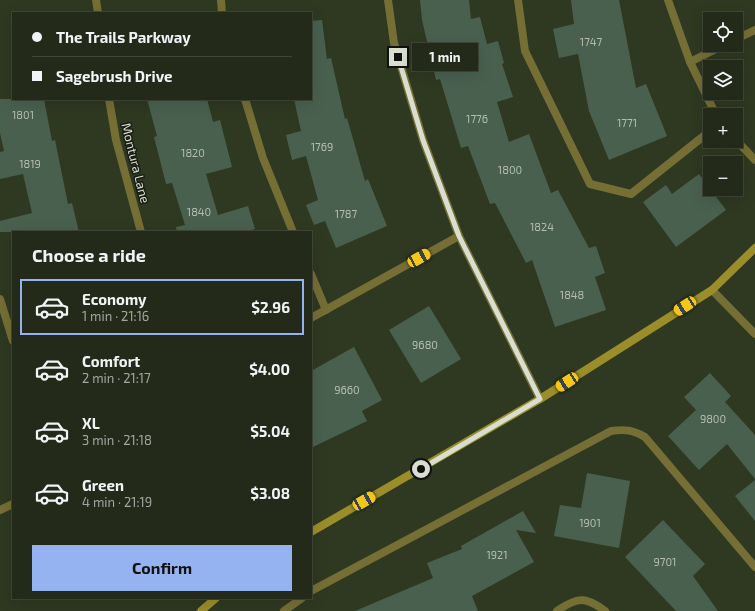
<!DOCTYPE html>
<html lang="en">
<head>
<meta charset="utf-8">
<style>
  :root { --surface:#232a19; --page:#2f3626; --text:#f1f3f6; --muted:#a3a7a2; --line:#404638; --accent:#95b2f1 }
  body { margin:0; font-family:"Exo 2",sans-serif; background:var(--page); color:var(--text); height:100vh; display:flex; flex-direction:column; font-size:15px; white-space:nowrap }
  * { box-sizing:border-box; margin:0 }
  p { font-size:13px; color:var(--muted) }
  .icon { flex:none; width:22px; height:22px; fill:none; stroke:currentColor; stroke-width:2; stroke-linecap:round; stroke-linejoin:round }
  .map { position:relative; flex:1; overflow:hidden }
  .side { position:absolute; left:12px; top:231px; width:300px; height:368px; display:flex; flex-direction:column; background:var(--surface); border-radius:0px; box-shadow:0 4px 16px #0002,0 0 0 1px var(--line) }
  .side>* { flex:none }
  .banner { position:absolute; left:12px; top:12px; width:300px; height:88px; border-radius:0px; box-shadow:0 4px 16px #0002,0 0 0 1px var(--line); display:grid; align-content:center; height:88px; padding:0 20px; background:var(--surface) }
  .tools { position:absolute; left:703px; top:12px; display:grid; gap:8px }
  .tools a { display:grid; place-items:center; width:40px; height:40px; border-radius:0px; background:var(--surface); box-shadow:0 4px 16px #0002,0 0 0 1px var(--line); font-size:20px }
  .end { position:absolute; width:18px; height:18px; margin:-9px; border:5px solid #d8ded0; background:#111; box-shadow:0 0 0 2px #111 }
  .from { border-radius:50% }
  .bubble { position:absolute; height:28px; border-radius:0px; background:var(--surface); box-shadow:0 4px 16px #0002,0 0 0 1px var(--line); font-size:13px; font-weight:700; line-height:28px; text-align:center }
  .car { position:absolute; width:12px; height:24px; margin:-12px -6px; border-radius:5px; box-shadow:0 0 3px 1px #0007; background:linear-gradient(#f5c518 24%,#345 0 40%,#f5c518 0 76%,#345 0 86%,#f5c518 0) }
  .banner b { display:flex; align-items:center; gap:14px; height:38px; font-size:15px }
  .banner b+b { border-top:1px solid var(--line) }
  .banner i { width:10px; height:10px; background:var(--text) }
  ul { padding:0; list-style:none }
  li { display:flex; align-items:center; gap:12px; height:56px; margin:0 8px 6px; padding:0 12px; border:2px solid transparent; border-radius:0px }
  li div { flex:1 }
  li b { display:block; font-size:15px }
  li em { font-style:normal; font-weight:700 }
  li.current { border-color:var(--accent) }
  li>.icon { width:36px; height:36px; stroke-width:1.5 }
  h2 { padding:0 20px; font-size:18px; line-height:48px }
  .cta { display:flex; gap:8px; margin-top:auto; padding:8px 20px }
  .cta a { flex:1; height:46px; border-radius:0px; background:var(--accent); color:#111; font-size:16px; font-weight:700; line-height:46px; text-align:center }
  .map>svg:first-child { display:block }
</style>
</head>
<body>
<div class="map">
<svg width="755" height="611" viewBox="0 0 755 611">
  <rect width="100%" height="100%" fill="#2f3821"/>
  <g fill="#49604f">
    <polygon points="420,0 469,0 471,19 480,17 487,44 498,41 504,63 502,64 513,97 497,102 509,142 529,134 551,193 558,190 589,248 596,246 605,273 595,277 606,310 555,327 532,260 526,263 495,203 490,204 468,146 461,148 440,79 436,80 422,20"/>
    <polygon points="571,0 619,0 636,88 646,84 667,136 609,160 589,111 578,54 559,58 553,29 574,24"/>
    <polygon points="322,20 327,59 331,58 345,119 347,118 365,181 368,179 387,226 336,248 325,221 314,225 306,205 318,200 306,156 292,160 286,135 301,131 294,99 311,99 311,21"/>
    <polygon points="0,99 44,99 52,141 55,140 68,204 72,203 79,232 0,232 0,221 32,213 23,174 0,179 0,152 4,151 0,133"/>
    <polygon points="147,99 207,99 213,122 220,120 232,167 206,174 218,215 248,206 255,229 245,232 177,232 176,227 185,225 172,183 166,184 154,137 157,136"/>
    <polygon points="699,174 726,210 676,247 643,202 666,185 672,194"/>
    <polygon points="429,306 461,359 421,383 389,330"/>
    <polygon points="354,347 382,400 362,411 367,421 311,448 311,371"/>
    <polygon points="710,373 731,396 725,402 755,435 755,479 727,444 699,470 668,436 696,410 684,397"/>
    <polygon points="587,473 630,481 619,548 554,536 560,505 581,508"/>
    <polygon points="755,480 755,521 735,496"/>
    <polygon points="523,511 536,533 516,530 534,562 472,596 478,611 355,611 433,578 427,563 462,549 461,546"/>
    <polygon points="663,520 705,564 693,576 718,611 676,611 625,557"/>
  </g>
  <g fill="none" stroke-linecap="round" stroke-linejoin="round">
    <g stroke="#756e35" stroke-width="8">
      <polyline points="221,0 222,13"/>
      <polyline points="518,0 525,51 590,184 631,194 710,131"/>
      <polyline points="736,39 755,30"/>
      <polyline points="690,62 724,45"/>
      <polyline points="245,99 263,158 293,232"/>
      <polyline points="311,274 326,310"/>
      <polyline points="0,299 13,341"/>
      <path d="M311,591L611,431C625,429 633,430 645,437L755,567"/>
      <polyline points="284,611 302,598"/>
    </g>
    <g stroke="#756e35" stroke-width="8">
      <polyline points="96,0 98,13"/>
      <polyline points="388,0 394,43 423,140 459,236 540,399"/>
      <polyline points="668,0 690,62 716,115"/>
      <polyline points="109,99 116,140 141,232"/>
      <polyline points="736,140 755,160"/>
      <polyline points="712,290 755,334"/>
      <polyline points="311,318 459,236"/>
      <polyline points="0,510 13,504"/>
      <path d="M557,611C577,597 585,596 605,611"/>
    </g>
    <g stroke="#9a8d2a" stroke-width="8">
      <polyline points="311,532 540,399 712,290 755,248"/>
      <polyline points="201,611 216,598"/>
    </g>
  </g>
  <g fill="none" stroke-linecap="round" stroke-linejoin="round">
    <polyline stroke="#d8ded0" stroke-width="5" points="398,57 423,140 459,236 540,399 421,469"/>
  </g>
  <g text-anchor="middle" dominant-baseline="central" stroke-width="3" stroke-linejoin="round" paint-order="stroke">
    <g font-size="11" fill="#b4beb0">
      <text x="591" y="41">1747</text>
      <text x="23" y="114">1801</text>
      <text x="477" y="118">1776</text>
      <text x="627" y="122">1771</text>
      <text x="322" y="146">1769</text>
      <text x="193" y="152">1820</text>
      <text x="30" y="163">1819</text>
      <text x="510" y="169">1800</text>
      <text x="199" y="211">1840</text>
      <text x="346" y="213">1787</text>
      <text x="542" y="226">1824</text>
      <text x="572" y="294">1848</text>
      <text x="425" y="344">9680</text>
      <text x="347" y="389">9660</text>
      <text x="713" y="418">9800</text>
      <text x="590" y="522">1901</text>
      <text x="497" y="554">1921</text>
      <text x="665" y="561">9701</text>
    </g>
    <g font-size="13" fill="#d8ded0" stroke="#191e14">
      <text transform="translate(136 163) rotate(76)">Montura Lane</text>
    </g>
  </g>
</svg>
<div class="tools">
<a><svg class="icon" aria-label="locate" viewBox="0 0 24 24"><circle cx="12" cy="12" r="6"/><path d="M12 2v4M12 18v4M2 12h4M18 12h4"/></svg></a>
<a><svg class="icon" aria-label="layers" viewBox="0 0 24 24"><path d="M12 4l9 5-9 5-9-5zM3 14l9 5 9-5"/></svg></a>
<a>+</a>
<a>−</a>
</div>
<i class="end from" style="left:421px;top:469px"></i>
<i class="end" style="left:398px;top:57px"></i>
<div class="bubble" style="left:412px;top:43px;width:66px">1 min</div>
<i class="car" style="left:419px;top:258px;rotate:61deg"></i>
<i class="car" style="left:685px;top:306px;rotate:237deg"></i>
<i class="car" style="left:567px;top:382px;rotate:237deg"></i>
<i class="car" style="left:364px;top:501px;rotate:60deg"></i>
<div class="banner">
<b><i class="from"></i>The Trails Parkway</b>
<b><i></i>Sagebrush Drive</b>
</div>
<section class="side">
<h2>Choose a ride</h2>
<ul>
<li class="current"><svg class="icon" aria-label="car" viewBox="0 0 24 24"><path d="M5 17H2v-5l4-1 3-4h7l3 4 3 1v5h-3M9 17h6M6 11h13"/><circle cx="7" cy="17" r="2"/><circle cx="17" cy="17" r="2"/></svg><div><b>Economy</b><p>1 min · 21:16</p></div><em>$2.96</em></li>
<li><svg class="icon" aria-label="car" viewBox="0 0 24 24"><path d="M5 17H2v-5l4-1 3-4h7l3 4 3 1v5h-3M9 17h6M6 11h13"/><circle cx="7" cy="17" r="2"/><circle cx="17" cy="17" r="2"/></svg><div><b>Comfort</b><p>2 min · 21:17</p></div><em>$4.00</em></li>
<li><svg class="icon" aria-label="car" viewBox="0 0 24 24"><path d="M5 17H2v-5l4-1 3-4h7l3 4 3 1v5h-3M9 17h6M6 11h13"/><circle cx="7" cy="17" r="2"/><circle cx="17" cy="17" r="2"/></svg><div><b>XL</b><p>3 min · 21:18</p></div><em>$5.04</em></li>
<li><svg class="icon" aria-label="car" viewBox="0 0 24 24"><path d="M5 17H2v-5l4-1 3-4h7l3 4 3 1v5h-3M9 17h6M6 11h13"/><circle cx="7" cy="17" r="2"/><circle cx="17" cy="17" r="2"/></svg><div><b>Green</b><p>4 min · 21:19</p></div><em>$3.08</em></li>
</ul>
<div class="cta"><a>Confirm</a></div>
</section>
</div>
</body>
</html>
